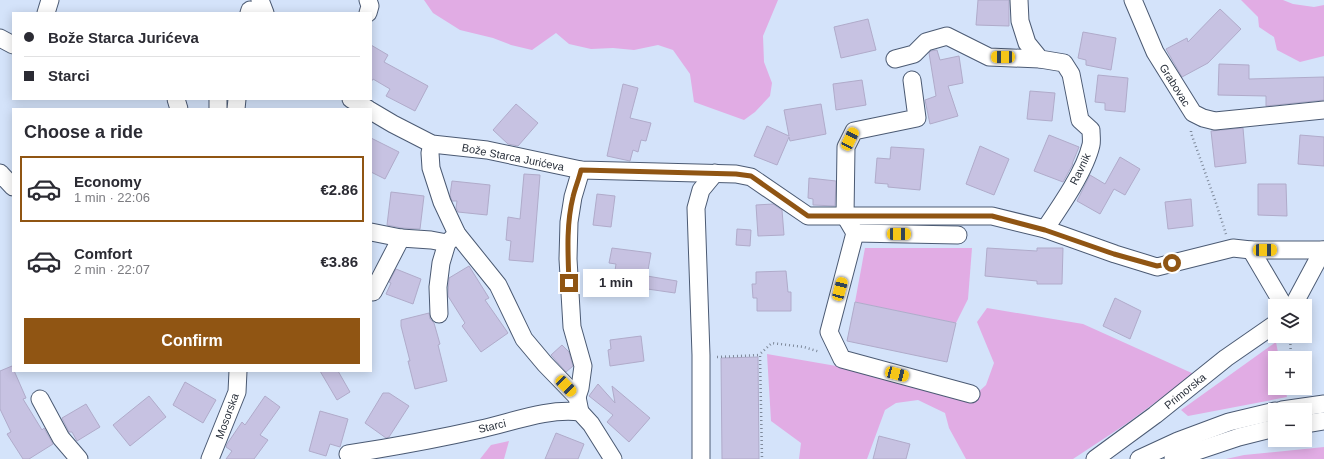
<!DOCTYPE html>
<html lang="en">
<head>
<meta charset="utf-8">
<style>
  :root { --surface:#fff; --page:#f2f2f3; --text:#2b2b33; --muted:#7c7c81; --line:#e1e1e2; --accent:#905513 }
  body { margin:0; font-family:Arial,sans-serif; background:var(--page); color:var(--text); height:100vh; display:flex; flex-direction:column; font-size:15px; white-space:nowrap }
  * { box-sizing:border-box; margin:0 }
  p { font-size:13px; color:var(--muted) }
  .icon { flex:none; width:22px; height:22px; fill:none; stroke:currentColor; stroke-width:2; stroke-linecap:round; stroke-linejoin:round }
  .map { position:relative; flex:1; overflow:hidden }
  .drawer { position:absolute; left:12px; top:108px; width:360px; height:264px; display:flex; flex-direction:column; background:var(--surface); border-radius:0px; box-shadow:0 2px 10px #0003 }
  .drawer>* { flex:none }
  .banner { position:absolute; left:12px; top:12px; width:360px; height:88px; border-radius:0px; box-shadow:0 2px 10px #0003; display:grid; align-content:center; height:88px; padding:0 12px; background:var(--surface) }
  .controls { position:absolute; left:1268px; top:299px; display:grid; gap:8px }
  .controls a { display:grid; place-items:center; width:44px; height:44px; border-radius:0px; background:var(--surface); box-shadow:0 2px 10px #0003; font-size:20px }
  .end { position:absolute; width:18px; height:18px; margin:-9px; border:5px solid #905513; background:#fff; box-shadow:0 0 0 2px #fff }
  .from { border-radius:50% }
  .bubble { position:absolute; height:28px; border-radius:0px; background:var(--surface); box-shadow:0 2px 10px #0003; font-size:13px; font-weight:800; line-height:28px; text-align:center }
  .car { position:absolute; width:12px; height:24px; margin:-12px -6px; border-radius:5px; box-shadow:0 0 3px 1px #0007; background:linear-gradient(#f5c518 24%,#345 0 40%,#f5c518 0 76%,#345 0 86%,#f5c518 0) }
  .banner b { display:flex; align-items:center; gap:14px; height:38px; font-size:15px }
  .banner b+b { border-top:1px solid var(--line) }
  .banner i { width:10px; height:10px; background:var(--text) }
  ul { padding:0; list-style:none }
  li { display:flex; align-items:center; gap:12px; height:66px; margin:0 8px 6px; padding:0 4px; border:2px solid transparent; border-radius:0px }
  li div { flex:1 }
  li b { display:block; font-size:15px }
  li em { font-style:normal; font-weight:800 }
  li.active { border-color:var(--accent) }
  li>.icon { width:36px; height:36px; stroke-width:1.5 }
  h2 { padding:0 12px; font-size:18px; line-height:48px }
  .cta { display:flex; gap:8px; margin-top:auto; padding:8px 12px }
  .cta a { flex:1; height:46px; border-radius:0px; background:var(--accent); color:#fff; font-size:16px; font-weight:800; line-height:46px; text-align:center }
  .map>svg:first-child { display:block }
</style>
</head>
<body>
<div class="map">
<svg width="1324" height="459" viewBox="0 0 1324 459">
  <rect width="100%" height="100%" fill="#d4e3fa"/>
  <g fill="#e1ace4">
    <polygon points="424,0 778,0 763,36 764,62 772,83 770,96 755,112 744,120 694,102 690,74 673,50 658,45 634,50 613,48 591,49 569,44 556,33 532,50 511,45 493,38 460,30 433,13"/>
    <polygon points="1241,0 1283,0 1293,4 1314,7 1324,5 1324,56 1300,62 1277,50 1274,37 1259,27 1258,17"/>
    <polygon points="865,248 972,248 968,299 956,323 855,302"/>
    <polygon points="987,308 1083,324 1194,374 1126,424 1073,459 966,459 949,428 945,413 918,400 896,403 885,410 867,459 799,459 801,443 771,421 767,354 842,367 974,396 986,385 994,363 977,322"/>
    <polygon points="1276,342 1279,358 1275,358 1275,388 1285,388 1287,397 1188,416 1181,410"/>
    <polygon points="509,441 504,459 480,459 491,445"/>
    <polygon points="1324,447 1324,459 1226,459 1244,455"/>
  </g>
  <g fill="#c7c2e2" stroke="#b0abca">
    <polygon points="978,0 1009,0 1009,26 976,25"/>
    <polygon points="1220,9 1241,29 1208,63 1182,77 1166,49 1187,38 1188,42"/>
    <polygon points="868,19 876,50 841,58 834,27"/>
    <polygon points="1083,32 1116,38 1111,70 1086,65 1086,60 1078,58"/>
    <polygon points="371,45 388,55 384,62 428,86 415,111 386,96 390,89 373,79 371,82"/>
    <polygon points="937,50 940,60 959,56 963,83 948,86 958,116 930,124 925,100 936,96 929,53 931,51"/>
    <polygon points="1219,64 1249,65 1249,79 1324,77 1324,100 1266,106 1266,96 1218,95"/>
    <polygon points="1098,75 1128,78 1125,112 1105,110 1105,103 1095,102"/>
    <polygon points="862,80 866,105 836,110 833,84"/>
    <polygon points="623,84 638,88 630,118 651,123 646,141 641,140 638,152 633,150 630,161 607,156"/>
    <polygon points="1030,91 1055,93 1052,121 1027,119"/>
    <polygon points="516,104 538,123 518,146 508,144 493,130"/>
    <polygon points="821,104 826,134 790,141 789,137 777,165 754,156 767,126 789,136 784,110"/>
    <polygon points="1243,128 1246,163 1215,167 1211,131"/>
    <polygon points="1049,135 1079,147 1072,164 1073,164 1063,182 1034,171"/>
    <polygon points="1300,135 1324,137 1324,166 1298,164"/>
    <polygon points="371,138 399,152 385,179 371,172"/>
    <polygon points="980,146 1009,159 994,195 966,184"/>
    <polygon points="891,147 924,149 920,190 888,187 888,184 875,183 877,158 890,159"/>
    <polygon points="1120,157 1140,169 1125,195 1114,189 1100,214 1077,201 1090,175 1105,184"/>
    <polygon points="524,174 540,175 533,262 509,260 511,241 506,240 508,217 520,219"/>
    <polygon points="809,178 836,181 835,206 813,205 813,199 808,198"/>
    <polygon points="452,181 490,185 487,215 458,212 456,208 457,201 452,201 450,195"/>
    <polygon points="1258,184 1286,184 1287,216 1258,215"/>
    <polygon points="391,192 424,196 420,229 402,228 387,225"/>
    <polygon points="597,194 615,196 611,227 593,225"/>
    <polygon points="1191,199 1193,226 1168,229 1165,202"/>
    <polygon points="773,204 782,210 784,235 758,236 756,205"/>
    <polygon points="737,229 751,230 750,246 736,245"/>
    <polygon points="612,248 651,253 647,276 677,281 675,293 613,284 616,264 609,263"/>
    <polygon points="987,248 1037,251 1037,248 1063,248 1062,284 1037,284 1037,281 985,276"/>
    <polygon points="469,266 489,298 485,300 508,333 481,352 462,326 465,323 448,296 449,278"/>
    <polygon points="396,269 421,279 413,304 386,294 391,283 389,282"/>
    <polygon points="786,271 788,292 791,292 791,311 757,311 757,298 753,298 752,284 756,284 756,272"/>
    <polygon points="1115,298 1141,311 1130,339 1103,326"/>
    <polygon points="855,302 956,323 947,362 847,341"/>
    <polygon points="429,313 430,319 434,323 440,344 438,345 447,381 415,389 408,361 410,361 401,326 401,320"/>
    <polygon points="641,336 644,361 610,366 608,350 611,349 610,340"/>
    <polygon points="562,345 569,352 573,366 566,372 551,355"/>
    <polygon points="758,357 759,459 722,459 721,358"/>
    <polygon points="12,366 26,398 23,399 42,430 44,428 53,444 29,459 23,459 7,434 11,432 0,409 0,371"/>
    <polygon points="320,371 338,371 350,392 337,400"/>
    <polygon points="185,382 216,400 203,423 173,405"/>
    <polygon points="598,384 615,403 612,386 650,418 629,442 607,422 613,415 589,396"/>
    <polygon points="383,393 389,393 409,406 389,437 386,438 365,423"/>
    <polygon points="149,396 166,417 130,446 113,425"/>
    <polygon points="265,396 280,407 260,435 268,440 254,459 226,459 232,451 226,447 227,444 242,422 245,425"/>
    <polygon points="86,404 100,427 77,441 72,432 69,432 62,418"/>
    <polygon points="320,411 348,419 340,447 330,444 326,456 309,451"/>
    <polygon points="556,433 584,444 578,459 545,459"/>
    <polygon points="879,436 910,444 906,459 873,459"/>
  </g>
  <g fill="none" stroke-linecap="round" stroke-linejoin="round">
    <defs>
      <g id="minor">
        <polyline points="260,0 265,13"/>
        <polyline points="368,0 370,6 368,13"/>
        <path d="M1019,0L1020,21L1027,43L1040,59L1064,63L1071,74L1080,120L1091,130C1091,135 1092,141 1091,145C1085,171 1060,207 1045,229"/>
        <polyline points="1133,0 1155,52 1193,113 1203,118 1215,121 1324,110"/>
        <polyline points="46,13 50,0"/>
        <polyline points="249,13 250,10"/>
        <polyline points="0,38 13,45"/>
        <polyline points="895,59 914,54 926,42 947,36 989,57 1040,59"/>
        <polyline points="912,80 917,118 854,131 846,147 845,216 855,233 829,332 842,359 971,394"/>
        <polyline points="176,99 179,109"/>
        <polyline points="351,99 368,109"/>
        <polyline points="218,109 218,99"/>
        <polyline points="236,109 237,99"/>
        <polyline points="371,111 393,124 432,144 487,150 581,170 736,174 751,177 808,216 992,216 1045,229 1115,254 1157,267 1233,248 1251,250 1324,250"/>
        <polyline points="432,144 430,153 431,168 442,202 457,234 498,285 524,339 545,364 577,397 580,412"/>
        <polyline points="0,173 13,187"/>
        <polyline points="371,232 401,238 431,240 447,243"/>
        <polyline points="855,233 958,235"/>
        <polyline points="1251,250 1284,306"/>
        <polyline points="373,292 401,238"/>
        <polyline points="1293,306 1323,250"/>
        <polyline points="439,314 438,287 441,263 447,243 457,234"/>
        <polyline points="577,397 580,388 583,366 572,327 568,259 569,222 573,197 581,170"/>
        <polyline points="40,399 61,438 79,459"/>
        <polyline points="1282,410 1324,404"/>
        <polyline points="1305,424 1324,421"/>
        <path d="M348,454C393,447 437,439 481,429C513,422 547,408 580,412L591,424L613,459"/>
        <polyline points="210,459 237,392 238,371"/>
        <polyline points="701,459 701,355 696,208 701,190 715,173"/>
        <polyline points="1095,459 1155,415 1226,358 1275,324"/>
        <polyline points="1139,459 1178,441 1229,422 1275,411"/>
        <polyline points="1173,459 1239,437 1275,428"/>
      </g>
    </defs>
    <use href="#minor" stroke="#4b5a73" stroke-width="19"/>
    <g stroke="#7e899a" stroke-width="2.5" stroke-dasharray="1 3" stroke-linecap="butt">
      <polyline points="1191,131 1191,133 1215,200 1226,234"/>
      <polyline points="1290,336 1291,358"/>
      <polyline points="761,353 772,343 804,347 820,352"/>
      <polyline points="717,357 760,355 762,459"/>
    </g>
    <use href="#minor" stroke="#fff" stroke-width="17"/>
  </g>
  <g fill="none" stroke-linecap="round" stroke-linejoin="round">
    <path stroke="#905513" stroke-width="5" d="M569,283C568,255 566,225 573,197C575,188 579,179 581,170L736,174L751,176L808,216H992L1045,230L1114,254L1157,266L1172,263"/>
  </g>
  <g text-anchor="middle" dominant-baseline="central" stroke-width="3.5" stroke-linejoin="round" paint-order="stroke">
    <g font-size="11" fill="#282f3a" stroke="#fff">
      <text transform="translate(1175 85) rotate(58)">Grabovac</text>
      <text transform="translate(513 157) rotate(11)">Bože Starca Jurićeva</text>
      <text transform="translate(1080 169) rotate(-64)">Ravnik</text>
      <text transform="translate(1185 391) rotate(-39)">Primorska</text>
      <text transform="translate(227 416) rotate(-70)">Mosorska</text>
      <text transform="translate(492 426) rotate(-13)">Starci</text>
    </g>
  </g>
</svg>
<div class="controls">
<a><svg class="icon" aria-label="layers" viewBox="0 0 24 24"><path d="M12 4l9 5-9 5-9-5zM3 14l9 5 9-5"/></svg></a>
<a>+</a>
<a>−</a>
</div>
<i class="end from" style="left:1172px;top:263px"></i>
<i class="end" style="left:569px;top:283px"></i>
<div class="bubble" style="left:583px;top:269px;width:66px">1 min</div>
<i class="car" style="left:1003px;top:57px;rotate:270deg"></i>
<i class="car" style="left:850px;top:139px;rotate:26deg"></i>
<i class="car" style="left:899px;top:234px;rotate:91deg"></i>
<i class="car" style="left:1265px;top:250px;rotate:89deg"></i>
<i class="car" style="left:840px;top:289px;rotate:15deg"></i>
<i class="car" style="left:897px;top:374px;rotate:105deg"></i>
<i class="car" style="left:566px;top:386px;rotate:136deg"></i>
<div class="banner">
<b><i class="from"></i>Bože Starca Jurićeva</b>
<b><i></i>Starci</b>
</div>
<section class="drawer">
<h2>Choose a ride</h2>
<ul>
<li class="active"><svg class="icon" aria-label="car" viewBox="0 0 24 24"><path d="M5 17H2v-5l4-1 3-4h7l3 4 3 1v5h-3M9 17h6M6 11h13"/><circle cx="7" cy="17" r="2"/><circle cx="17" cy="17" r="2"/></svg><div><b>Economy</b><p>1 min · 22:06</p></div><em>€2.86</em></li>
<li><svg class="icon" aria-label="car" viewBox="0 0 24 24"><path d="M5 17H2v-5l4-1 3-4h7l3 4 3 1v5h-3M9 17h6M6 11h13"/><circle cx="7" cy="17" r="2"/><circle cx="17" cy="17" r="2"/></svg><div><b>Comfort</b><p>2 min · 22:07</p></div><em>€3.86</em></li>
</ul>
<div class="cta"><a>Confirm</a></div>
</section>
</div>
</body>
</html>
